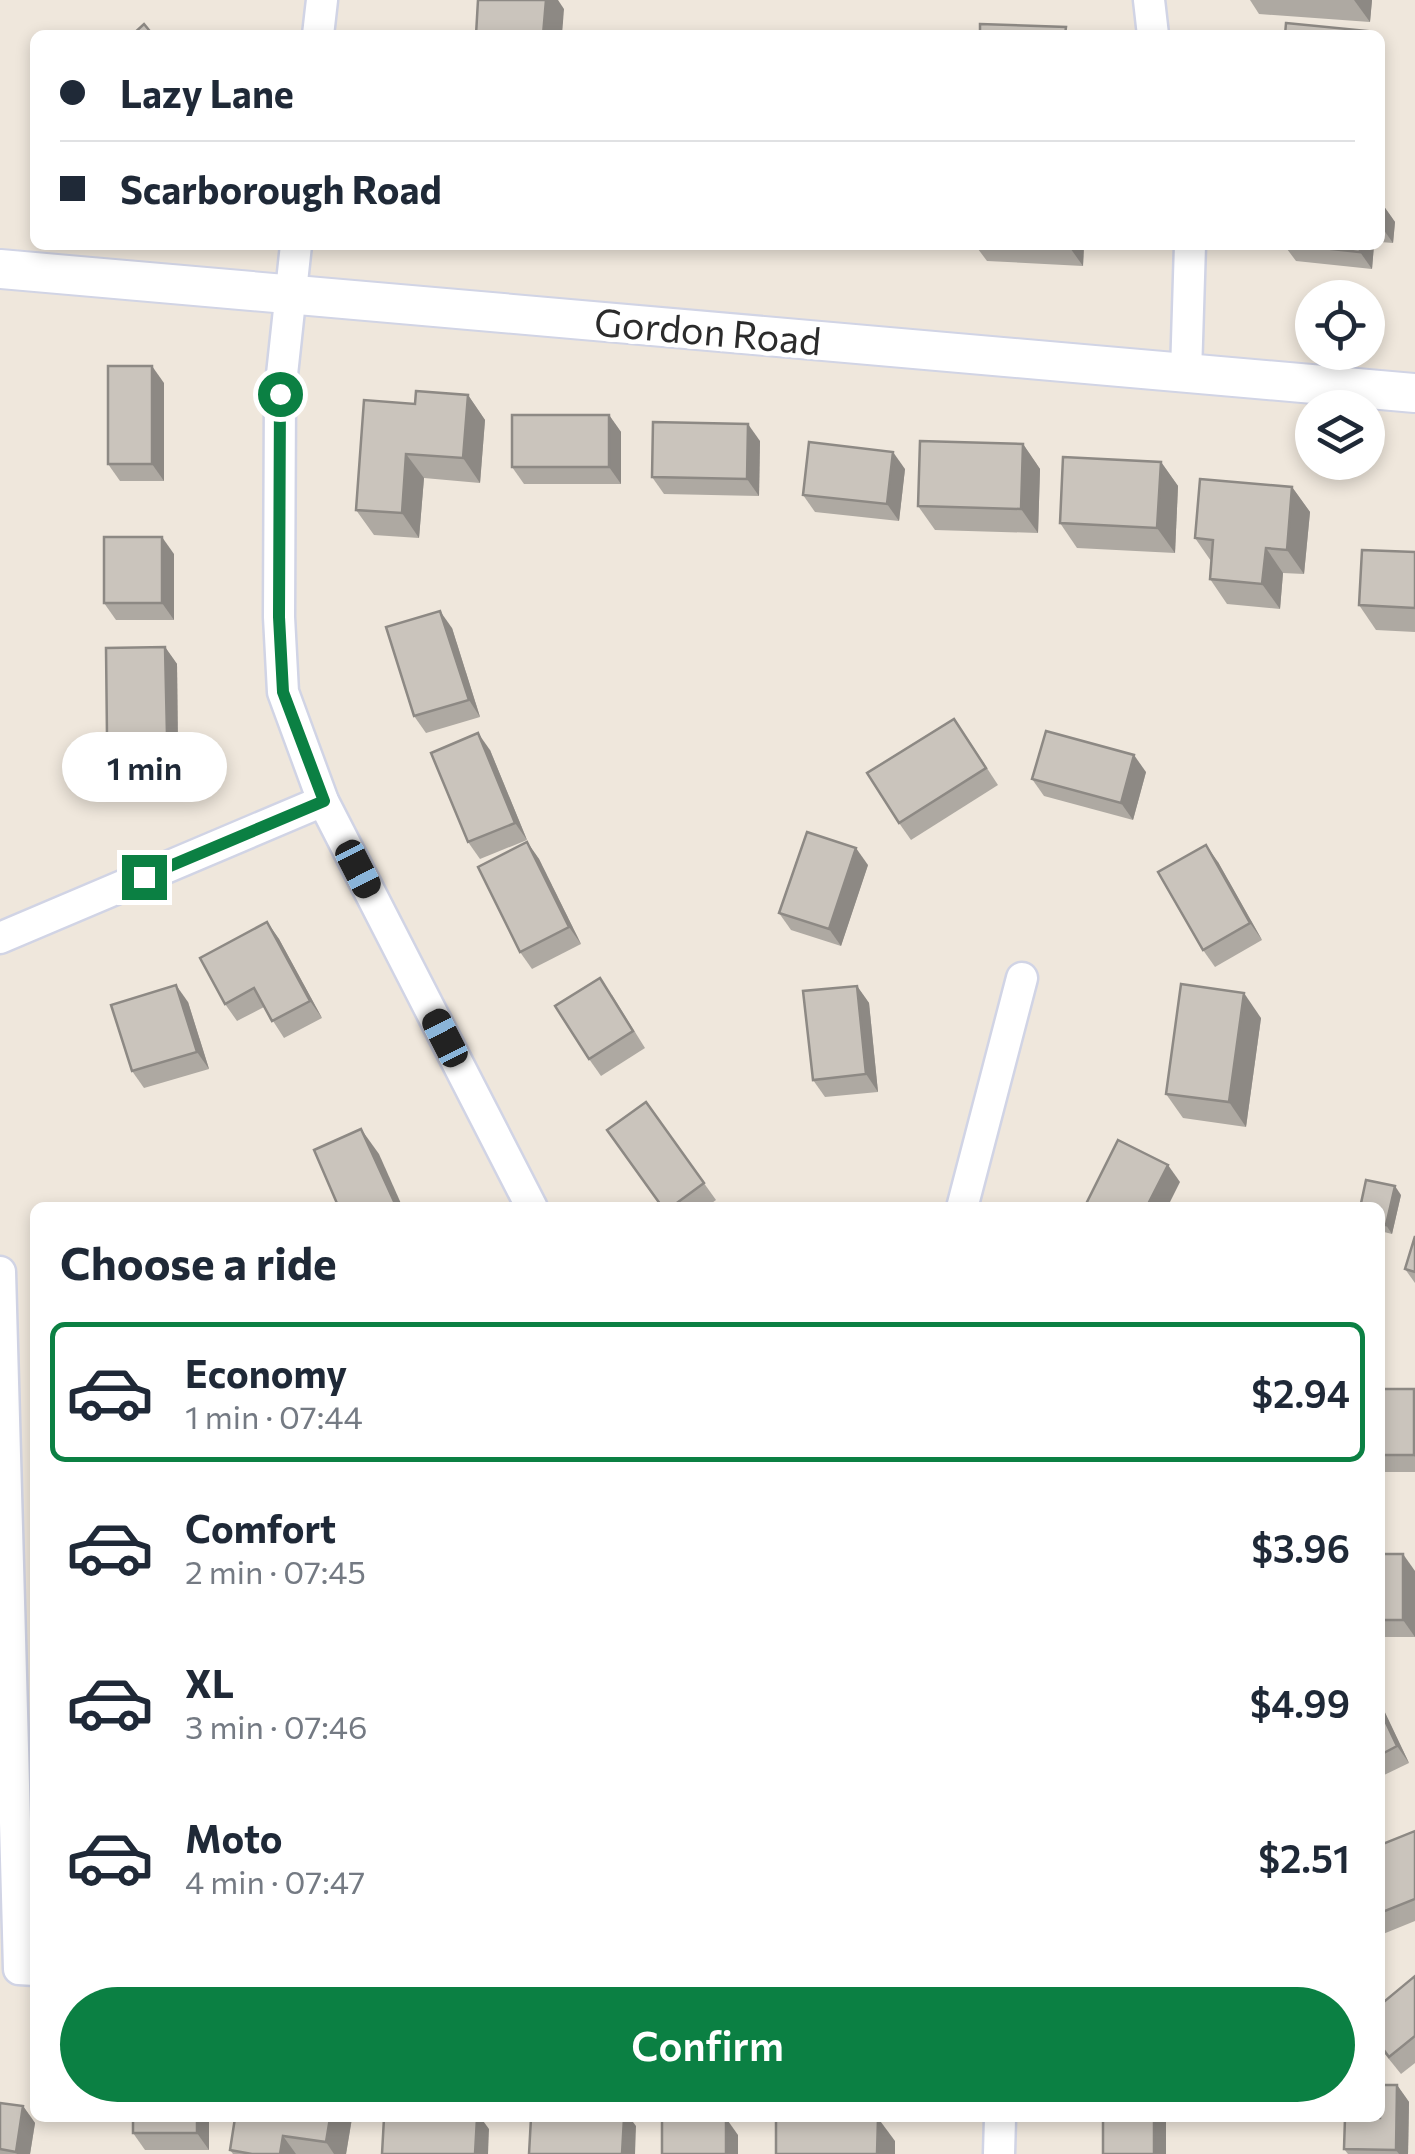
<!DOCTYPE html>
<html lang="en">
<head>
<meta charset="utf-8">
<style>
  :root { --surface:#fff; --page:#f2f2f3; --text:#1f2937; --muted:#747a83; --line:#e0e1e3; --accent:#0b8043 }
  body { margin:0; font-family:Commissioner,sans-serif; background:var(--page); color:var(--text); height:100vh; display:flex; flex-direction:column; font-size:38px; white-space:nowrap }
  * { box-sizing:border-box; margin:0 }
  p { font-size:32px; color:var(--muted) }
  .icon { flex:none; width:55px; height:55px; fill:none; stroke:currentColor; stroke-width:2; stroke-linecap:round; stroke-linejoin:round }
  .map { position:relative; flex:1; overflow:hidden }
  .drawer { position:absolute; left:30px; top:1202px; width:1355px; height:920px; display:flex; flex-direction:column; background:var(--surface); border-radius:15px; box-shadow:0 5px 15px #0003 }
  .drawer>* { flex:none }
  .guide { position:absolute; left:30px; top:30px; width:1355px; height:220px; border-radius:15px; box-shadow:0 5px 15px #0003; display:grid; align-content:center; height:220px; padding:0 30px; background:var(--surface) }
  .fabs { position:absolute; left:1295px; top:280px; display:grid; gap:20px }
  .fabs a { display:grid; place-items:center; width:90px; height:90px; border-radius:50%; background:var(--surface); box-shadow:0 5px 15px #0003; font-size:50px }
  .end { position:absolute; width:45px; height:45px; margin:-22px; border:12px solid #0b8043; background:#fff; box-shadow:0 0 0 5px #fff }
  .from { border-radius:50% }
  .bubble { position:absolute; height:70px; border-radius:35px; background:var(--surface); box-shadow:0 5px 15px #0003; font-size:32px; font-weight:600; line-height:70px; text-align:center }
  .car { position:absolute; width:30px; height:60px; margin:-30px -15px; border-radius:12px; box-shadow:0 0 8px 2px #0007; background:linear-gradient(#222 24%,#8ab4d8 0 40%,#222 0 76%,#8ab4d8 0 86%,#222 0) }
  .guide b { display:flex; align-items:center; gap:35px; height:95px; font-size:38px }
  .guide b+b { border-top:2px solid var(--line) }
  .guide i { width:25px; height:25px; background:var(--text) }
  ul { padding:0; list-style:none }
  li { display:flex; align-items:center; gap:30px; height:140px; margin:0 20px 15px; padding:0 10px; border:5px solid transparent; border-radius:15px }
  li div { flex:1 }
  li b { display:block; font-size:38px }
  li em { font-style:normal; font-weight:600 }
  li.selected { border-color:var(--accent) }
  li>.icon { width:90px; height:90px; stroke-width:1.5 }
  h2 { padding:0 30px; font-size:45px; line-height:120px }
  .button { display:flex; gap:20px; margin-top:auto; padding:20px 30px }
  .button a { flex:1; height:115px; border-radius:60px; background:var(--accent); color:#fff; font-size:40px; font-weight:600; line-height:115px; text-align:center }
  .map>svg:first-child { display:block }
</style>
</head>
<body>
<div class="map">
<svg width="1415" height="2154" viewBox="0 0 1415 2154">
  <rect width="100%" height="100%" fill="#efe7dc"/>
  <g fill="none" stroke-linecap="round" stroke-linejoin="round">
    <defs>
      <g id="minor">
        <polyline points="1149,0 1153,35"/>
        <polyline points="318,35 322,0"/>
        <polyline points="296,245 280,393 279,617 283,692 323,801 532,1208"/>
        <polyline points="1186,373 1190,245"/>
        <polyline points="0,938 323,801"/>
        <polyline points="962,1208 1022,978"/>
        <polyline points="0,1272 19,1969 35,1970"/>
        <polyline points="999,2154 1000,2118"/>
      </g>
      <polyline id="tertiary" points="0,269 1415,393"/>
    </defs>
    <use href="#minor" stroke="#d1d4e5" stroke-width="35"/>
    <use href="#tertiary" stroke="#d1d4e5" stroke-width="42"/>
    <use href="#minor" stroke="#fff" stroke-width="30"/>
    <use href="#tertiary" stroke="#fff" stroke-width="38"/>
  </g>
  <g fill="#aea9a2">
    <polygon points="1250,0 1372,0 1370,22 1259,14"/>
    <polygon points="1380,205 1383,205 1395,222 1393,243 1380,242"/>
    <polygon points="975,245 1084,245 1083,266 987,261"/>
    <polygon points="1284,245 1374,245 1372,269 1296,261"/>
    <polygon points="164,383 164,481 120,481 108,464"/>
    <polygon points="468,395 485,420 480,483 424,478 419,538 374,535 356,510 415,404"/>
    <polygon points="609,415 621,432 621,484 524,484 512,467"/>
    <polygon points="760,441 759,496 664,494 652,477"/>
    <polygon points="1023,444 1040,469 1038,533 935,530 918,506"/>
    <polygon points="1161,462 1178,486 1175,553 1077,548 1060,523"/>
    <polygon points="905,469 899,521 815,512 803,495"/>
    <polygon points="1292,487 1310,512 1304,574 1283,573 1280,609 1227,604 1210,579 1211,561 1195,538"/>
    <polygon points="1415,552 1415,632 1376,630 1359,605"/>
    <polygon points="174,554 174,620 116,620 104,603"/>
    <polygon points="452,628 480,717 426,733 414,716"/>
    <polygon points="165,647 177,664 178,752 119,753 107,736"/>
    <polygon points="966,736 998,785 911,840 899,823"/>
    <polygon points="490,750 527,840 480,859 468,842"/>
    <polygon points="1146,772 1133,820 1044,796 1032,779"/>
    <polygon points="527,842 539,859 581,944 532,969 520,952"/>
    <polygon points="1218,862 1262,940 1215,967 1203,950"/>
    <polygon points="868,865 841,946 791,930 779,913"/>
    <polygon points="267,922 279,939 322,1018 284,1038 264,1007 237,1021 225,1004"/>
    <polygon points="857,986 869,1003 878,1092 825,1097 813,1080"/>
    <polygon points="612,995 645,1048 601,1076 589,1059"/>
    <polygon points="188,1002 209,1069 144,1088 132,1071"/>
    <polygon points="1261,1018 1246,1127 1183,1118 1166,1094"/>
    <polygon points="646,1102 716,1200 705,1208 662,1208"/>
    <polygon points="1401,1195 1392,1234 1380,1231 1380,1208"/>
    <polygon points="1415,1236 1415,1283 1405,1269"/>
    <polygon points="1380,1389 1415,1391 1415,1472 1380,1472"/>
    <polygon points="1380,1554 1415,1571 1415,1637 1380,1637"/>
    <polygon points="1380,1703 1409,1763 1380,1777"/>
    <polygon points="1415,1831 1415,1921 1383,1934 1380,1929 1380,1845"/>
    <polygon points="1415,1976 1415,2063 1401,2074 1380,2048 1380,2005"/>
    <polygon points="1397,2085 1409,2102 1408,2154 1348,2154 1344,2149"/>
    <polygon points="0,2103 23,2106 35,2123 30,2154 0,2154"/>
    <polygon points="209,2118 209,2150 145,2150 133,2133"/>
    <polygon points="352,2118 346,2154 233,2154 230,2150"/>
  </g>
  <g fill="#8d8984">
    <polygon points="546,0 558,0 564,9 562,35 543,35"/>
    <polygon points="1354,0 1372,0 1370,22"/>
    <polygon points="1380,49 1385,56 1380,104"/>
    <polygon points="1383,205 1395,222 1393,243 1381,226"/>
    <polygon points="1068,245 1084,245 1083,266"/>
    <polygon points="1360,245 1374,245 1372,269 1360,252"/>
    <polygon points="152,366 164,383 164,481 152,464"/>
    <polygon points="468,395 485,420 480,483 463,458"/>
    <polygon points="609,415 621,432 621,484 609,467"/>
    <polygon points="748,424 760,441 759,496 747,479"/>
    <polygon points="1023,444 1040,469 1038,533 1021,509"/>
    <polygon points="893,452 905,469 899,521 887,504"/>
    <polygon points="406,454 424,478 419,538 402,513"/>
    <polygon points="1161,462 1178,486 1175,553 1157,528"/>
    <polygon points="1292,487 1310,512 1304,574 1287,550"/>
    <polygon points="162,537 174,554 174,620 162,603"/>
    <polygon points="1266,548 1283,573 1280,609 1262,584"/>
    <polygon points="440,611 452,628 480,717 469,700"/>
    <polygon points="165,647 177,664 178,752 167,735"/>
    <polygon points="478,733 490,750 527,840 515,823"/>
    <polygon points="1134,755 1146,772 1133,820 1121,803"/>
    <polygon points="527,842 539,859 581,944 569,927"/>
    <polygon points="1206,845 1218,862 1262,940 1250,923"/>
    <polygon points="856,848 868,865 841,946 829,929"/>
    <polygon points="267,922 279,939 322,1018 310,1001"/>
    <polygon points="176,985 188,1002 209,1069 197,1052"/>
    <polygon points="857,986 869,1003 878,1092 866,1074"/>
    <polygon points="1244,993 1261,1018 1246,1127 1229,1102"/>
    <polygon points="361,1129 379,1154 403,1208 397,1208"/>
    <polygon points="1168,1165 1180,1182 1167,1208 1146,1208"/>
    <polygon points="1395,1186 1401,1195 1392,1234 1386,1225"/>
    <polygon points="1414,1389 1415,1391 1415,1457 1414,1455"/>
    <polygon points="1403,1554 1415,1571 1415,1637 1403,1620"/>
    <polygon points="1380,1703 1382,1706 1409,1763 1397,1746 1380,1710"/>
    <polygon points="1397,2085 1409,2102 1408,2154 1399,2154 1396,2150"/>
    <polygon points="23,2106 35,2123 30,2154 17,2154 16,2152"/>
    <polygon points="197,2118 209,2118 209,2150 197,2133"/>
    <polygon points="330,2118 352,2118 346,2154 334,2154 326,2142"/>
    <polygon points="477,2118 481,2118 489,2129 488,2154 475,2154"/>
    <polygon points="624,2118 630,2118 636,2126 635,2154 622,2154"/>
    <polygon points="726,2118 738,2135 738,2154 726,2154"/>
    <polygon points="878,2118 895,2141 895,2154 877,2154"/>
    <rect x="1154" y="2118" width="12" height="36"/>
    <polygon points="283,2136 296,2154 280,2154"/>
  </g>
  <g fill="#cac4bc" stroke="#8d8984" stroke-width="2.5">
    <polygon points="478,0 546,0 543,35 476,35"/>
    <polygon points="1286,23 1368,31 1367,35 1285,35"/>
    <polygon points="144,24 153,35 132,35"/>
    <polygon points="980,24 1066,27 1065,35 980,35"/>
    <polygon points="1380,205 1383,205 1381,226 1380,226"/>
    <polygon points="1295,245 1360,245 1360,252"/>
    <rect x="108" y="366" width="44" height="98"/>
    <polygon points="416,391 468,395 463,458 406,454 402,513 356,510 364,400 415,404"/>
    <rect x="512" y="415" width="97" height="52"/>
    <polygon points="653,422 748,424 747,479 652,477"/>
    <polygon points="920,441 1023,444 1021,509 918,506"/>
    <polygon points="809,442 893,452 887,504 803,495"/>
    <polygon points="1063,457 1161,462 1157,528 1060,523"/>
    <polygon points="1200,479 1292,487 1287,550 1266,548 1262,584 1210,579 1213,540 1195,538"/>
    <rect x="104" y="537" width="58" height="66"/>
    <polygon points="1362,550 1415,552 1415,608 1359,605"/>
    <polygon points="440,611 469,700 414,716 386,627"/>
    <polygon points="165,647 167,735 107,736 106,648"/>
    <polygon points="954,719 986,768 899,823 867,773"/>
    <polygon points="1046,731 1134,755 1121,803 1032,779"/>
    <polygon points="478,733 515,823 468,842 431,753"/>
    <polygon points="807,832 856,848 829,929 779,913"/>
    <polygon points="527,842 569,927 520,952 478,867"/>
    <polygon points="1206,845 1250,923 1203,950 1158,872"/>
    <polygon points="267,922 310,1001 272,1021 254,988 225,1004 200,958"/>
    <polygon points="600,978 633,1031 589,1059 555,1006"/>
    <polygon points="1181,984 1244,993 1229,1102 1166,1094"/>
    <polygon points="176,985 197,1052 132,1071 111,1005"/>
    <polygon points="857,986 866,1074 813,1080 803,991"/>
    <polygon points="646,1102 704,1183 670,1208 663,1208 607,1130"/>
    <polygon points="361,1129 397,1208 339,1208 314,1150"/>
    <polygon points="1118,1140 1168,1165 1146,1208 1084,1208"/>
    <polygon points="1366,1180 1395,1186 1386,1225 1380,1224 1380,1208 1360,1208"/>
    <polygon points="1415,1236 1415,1272 1405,1269"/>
    <rect x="1380" y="1389" width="34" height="66"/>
    <rect x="1380" y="1554" width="23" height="66"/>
    <polygon points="1380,1710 1397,1746 1380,1755"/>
    <polygon points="1415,1831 1415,1899 1380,1913 1380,1845"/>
    <polygon points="1415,1976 1415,2036 1389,2057 1380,2045 1380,2005"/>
    <polygon points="1380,2085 1397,2085 1396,2150 1344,2149 1345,2118 1380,2118"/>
    <polygon points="0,2103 23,2106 16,2152 0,2149"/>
    <rect x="133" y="2118" width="64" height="15"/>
    <polygon points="235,2118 330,2118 326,2142 283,2136 280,2154 252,2154 230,2150"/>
    <polygon points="384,2118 477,2118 475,2154 382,2154"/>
    <polygon points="531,2118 624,2118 622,2154 529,2154"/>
    <rect x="662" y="2118" width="64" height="36"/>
    <polygon points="776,2118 878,2118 877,2154 776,2154"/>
    <rect x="1103" y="2118" width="51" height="36"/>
  </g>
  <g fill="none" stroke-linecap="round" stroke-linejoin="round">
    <polyline stroke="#0b8043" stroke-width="12" points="144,877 324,801 283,692 279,617 280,394"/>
  </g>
  <g text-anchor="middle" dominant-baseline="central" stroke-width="9" stroke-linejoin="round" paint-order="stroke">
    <g font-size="38" fill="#2b2b2b" stroke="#fff">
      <text transform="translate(708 330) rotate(5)">Gordon Road</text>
    </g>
  </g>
</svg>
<div class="fabs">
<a><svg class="icon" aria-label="locate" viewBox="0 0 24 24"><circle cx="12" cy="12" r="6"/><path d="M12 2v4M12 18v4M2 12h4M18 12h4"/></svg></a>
<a><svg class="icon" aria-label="layers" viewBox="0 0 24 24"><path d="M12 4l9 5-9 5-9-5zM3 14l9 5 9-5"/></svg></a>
</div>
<i class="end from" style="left:280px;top:394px"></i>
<i class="end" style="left:144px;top:877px"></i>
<div class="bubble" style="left:62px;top:732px;width:165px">1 min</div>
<i class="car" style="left:358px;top:869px;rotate:153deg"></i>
<i class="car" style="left:445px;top:1038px;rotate:333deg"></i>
<div class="guide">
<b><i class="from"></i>Lazy Lane</b>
<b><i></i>Scarborough Road</b>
</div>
<section class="drawer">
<h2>Choose a ride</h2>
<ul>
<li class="selected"><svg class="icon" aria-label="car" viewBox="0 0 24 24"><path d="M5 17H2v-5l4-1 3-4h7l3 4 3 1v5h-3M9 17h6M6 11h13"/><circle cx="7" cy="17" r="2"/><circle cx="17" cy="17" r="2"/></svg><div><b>Economy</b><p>1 min · 07:44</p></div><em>$2.94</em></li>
<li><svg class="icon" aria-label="car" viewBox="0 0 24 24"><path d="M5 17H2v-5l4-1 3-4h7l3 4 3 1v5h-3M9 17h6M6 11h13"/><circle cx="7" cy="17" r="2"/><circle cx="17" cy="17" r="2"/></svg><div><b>Comfort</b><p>2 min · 07:45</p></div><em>$3.96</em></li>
<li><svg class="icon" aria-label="car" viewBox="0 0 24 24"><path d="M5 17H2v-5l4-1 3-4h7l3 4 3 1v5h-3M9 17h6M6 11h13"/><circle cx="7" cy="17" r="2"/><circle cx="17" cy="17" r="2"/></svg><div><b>XL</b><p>3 min · 07:46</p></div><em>$4.99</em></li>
<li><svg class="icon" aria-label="car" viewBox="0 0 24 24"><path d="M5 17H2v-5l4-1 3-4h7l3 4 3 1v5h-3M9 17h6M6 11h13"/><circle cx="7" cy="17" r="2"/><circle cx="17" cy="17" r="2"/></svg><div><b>Moto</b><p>4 min · 07:47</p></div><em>$2.51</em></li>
</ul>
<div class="button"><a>Confirm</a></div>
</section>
</div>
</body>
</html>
